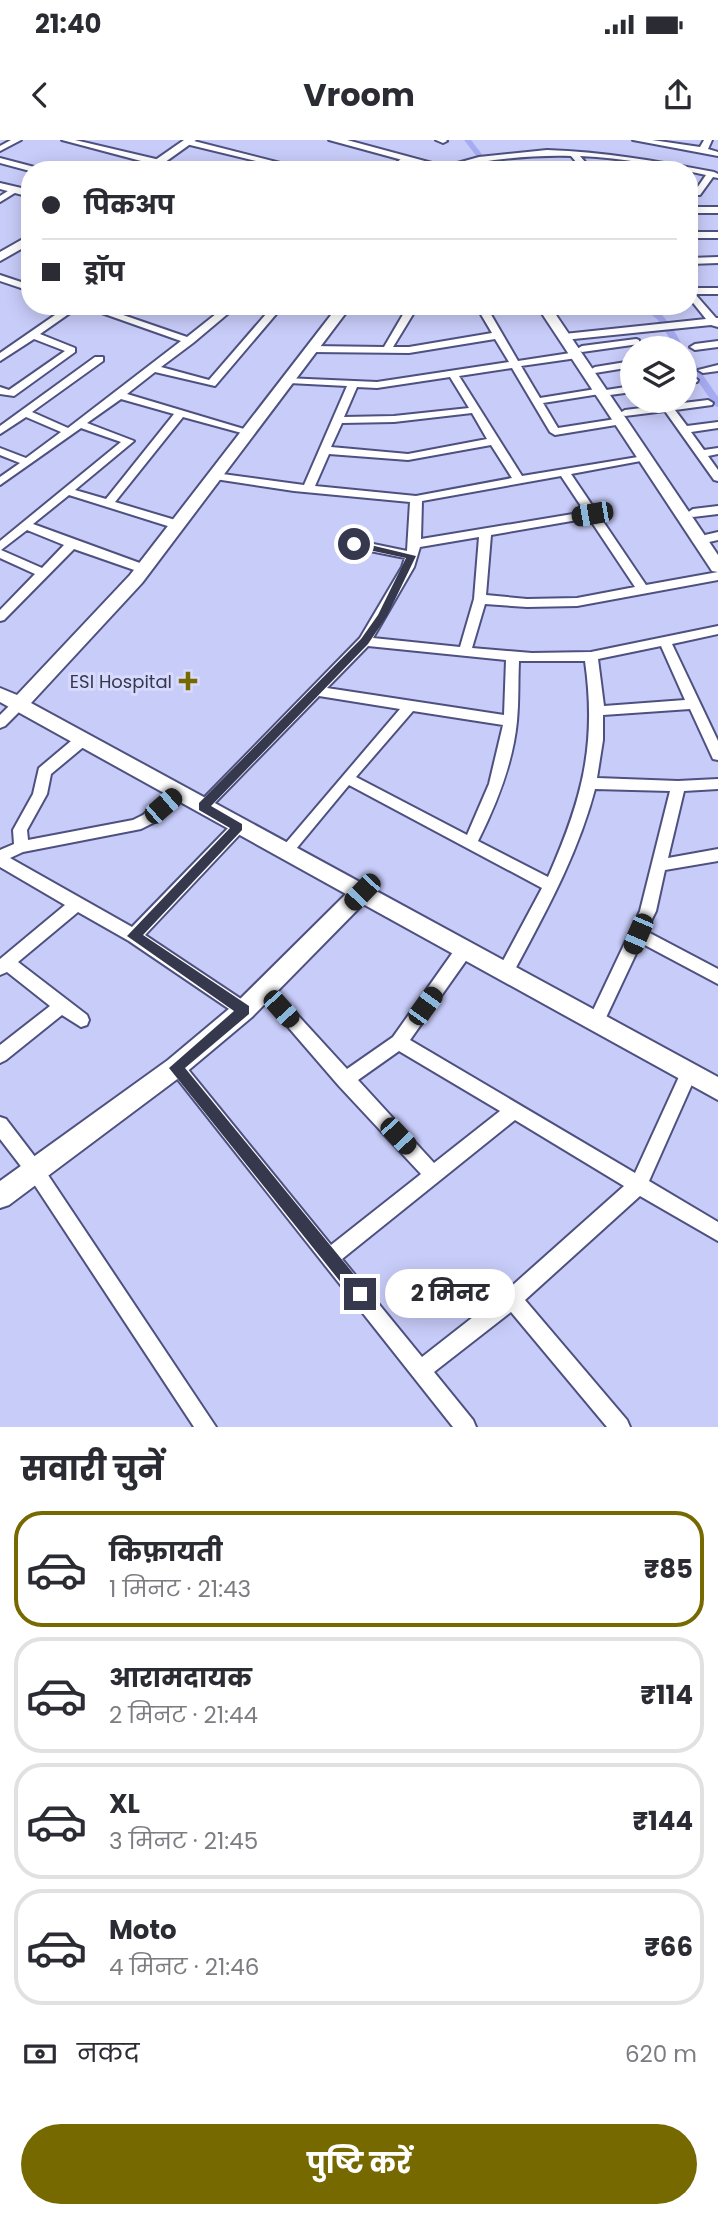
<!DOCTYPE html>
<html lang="hi">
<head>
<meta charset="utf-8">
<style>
  :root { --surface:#fff; --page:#f2f2f3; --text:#2b2b33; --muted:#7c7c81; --line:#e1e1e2; --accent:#766900 }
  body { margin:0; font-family:Poppins,"Noto Sans Devanagari",sans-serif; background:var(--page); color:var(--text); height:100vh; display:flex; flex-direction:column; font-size:26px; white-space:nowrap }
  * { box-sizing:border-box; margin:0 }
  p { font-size:23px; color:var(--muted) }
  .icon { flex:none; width:38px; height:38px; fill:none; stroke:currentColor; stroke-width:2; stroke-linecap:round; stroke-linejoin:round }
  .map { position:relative; height:1287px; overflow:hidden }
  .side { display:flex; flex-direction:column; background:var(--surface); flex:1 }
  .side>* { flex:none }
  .banner { position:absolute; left:21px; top:21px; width:677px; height:154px; border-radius:28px; box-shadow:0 4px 18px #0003; display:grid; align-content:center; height:154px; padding:0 21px; background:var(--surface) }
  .controls { position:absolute; left:620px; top:196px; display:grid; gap:14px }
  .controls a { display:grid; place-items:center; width:77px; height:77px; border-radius:50%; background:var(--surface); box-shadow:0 4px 18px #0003; font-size:35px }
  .end { position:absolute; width:32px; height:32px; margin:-16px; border:9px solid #36384e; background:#fff; box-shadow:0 0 0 4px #fff }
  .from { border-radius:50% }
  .bubble { position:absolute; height:49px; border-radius:24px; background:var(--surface); box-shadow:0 4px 18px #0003; font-size:23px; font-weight:700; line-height:49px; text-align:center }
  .car { position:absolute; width:21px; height:42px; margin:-21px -10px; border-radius:9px; box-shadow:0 0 5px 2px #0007; background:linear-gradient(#222 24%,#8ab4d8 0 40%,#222 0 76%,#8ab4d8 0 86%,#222 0) }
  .banner b { display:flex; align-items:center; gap:24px; height:66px; font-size:26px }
  .banner b+b { border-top:2px solid var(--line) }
  .banner i { width:18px; height:18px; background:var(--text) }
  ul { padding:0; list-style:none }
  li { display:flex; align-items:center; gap:21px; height:116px; margin:0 14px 10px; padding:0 7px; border:4px solid var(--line); border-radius:28px }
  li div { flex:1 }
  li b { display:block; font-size:26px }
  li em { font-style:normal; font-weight:700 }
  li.active { border-color:var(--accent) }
  li>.icon { width:63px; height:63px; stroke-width:1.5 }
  h2 { padding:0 21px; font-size:32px; line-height:84px }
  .pay { display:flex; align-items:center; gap:18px; height:77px; padding:0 21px; font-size:26px }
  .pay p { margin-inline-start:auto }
  .primary-button { display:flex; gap:14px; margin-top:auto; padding:14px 21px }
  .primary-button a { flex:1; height:80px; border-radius:42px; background:var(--accent); color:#fff; font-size:28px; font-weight:700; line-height:80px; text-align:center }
  .status { display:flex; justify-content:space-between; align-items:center; height:49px; padding:0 35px; background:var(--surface); direction:ltr }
  .status svg { height:19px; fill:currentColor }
  header { display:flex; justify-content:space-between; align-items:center; height:91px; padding:0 21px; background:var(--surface); font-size:32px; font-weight:700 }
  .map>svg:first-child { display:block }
</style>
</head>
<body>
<div class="status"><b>21:40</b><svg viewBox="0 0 49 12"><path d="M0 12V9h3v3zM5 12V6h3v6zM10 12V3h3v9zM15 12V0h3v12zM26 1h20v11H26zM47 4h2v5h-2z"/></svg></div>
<header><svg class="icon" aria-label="back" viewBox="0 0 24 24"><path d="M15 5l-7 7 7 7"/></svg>Vroom<svg class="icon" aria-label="share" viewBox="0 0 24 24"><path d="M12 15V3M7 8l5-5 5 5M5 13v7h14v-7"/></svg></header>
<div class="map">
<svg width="718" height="1287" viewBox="0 0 718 1287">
  <rect width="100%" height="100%" fill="#c8ccf9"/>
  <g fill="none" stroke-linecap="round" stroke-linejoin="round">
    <g fill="#a7acf2" fill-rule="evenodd">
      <polygon points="464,0 471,0 494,30 487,30"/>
      <path d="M641,166C663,166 674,191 684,208H676L658,180Z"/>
      <polygon points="684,211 687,212 718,257 718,267 715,266 684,221"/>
    </g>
    <defs>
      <g id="street">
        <polygon points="11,0 21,0 0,11 0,6"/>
        <polygon points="62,0 75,0 160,20 189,30 175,30"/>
        <polygon points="186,0 190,0 308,30 293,30 186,4"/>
        <polygon points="436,0 446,0 447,1 443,3"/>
        <polygon points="633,0 652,0 700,7 704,0 712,0 708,9 718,12 718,16"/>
        <path d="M547,10C605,12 657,21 714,32L718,34V38L713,37L700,55H690V51H695L706,35C666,26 623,18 580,16L592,30H583L571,16C528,15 488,19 447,29L443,27L479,17Z"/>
        <polygon points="404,16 411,18 398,30 389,30"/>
        <polygon points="0,18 38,28 39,30 30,31 0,23"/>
        <polygon points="538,26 541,26 541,30 496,29 500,27"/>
        <polygon points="11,49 18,51 0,62 0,56"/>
        <rect x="690" y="67" width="28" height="6"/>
        <rect x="690" y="92" width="28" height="6"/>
        <polygon points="718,117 718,123 690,124 690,118"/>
        <polygon points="0,135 30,145 30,151 0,141"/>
        <polygon points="690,148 718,148 718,154 695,154 716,178 718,178 718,187 711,185 564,200 559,197 564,194 706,179 690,159"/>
        <polygon points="68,166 80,166 40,194 75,208 75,212 14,256 0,254 0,247 9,250 65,211 34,199 0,221 0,213"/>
        <path d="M82,166H97L187,197L226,166H237L193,203L161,227L209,240L273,166H283L215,246L155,232L127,254L254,292L249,295L183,277L115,362L182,382V388H174L69,355L33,384L148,426V432H140L74,409L4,480L0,481V470L35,434L0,418V401L121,302L81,288L0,345V337L20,323L0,315V308L26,318L61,292L26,277L0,294V286L95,217H103V221L32,272L68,288L181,201ZM121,259L174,274L106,359L75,350L134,301L87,283ZM27,390L64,405L42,428L1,410Z"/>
        <path d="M408,166H418L393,207H409L492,193L476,166H486L518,221L577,212L582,215L577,218L521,226L540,258L602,248L606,250L632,246V252L610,255L606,253L543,263L558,288L622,278L627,281L622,284L555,295L550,292L512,228L459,236L522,336L650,315L651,317L646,320L571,334L646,445L718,432V440L577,466L527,467L485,464L472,508L532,513L591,512L718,486V494L672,504L718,601V620L713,619L690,569L603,575V600L597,638L678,641L718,639V649L684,651L668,718L718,709V721L665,730L656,771L646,791L718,829V844L641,803L602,886L596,888L590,886L588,881L640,771L670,651L595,649C577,717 544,775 511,837L505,839L499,837L497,832L542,748L349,645L291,715H281L279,711L400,569L319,556L208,670H198L196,666L360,498L402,427L405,418L350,407V401L354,400L407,411L410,362L294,351L215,339L209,336L215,333L304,345L347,246L289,243L284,240L285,238L377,242L509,222L495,199L409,213L312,212L307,209L312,206L384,207ZM450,237L469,268L394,276L344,277L357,247L377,248ZM472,273L487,299L408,314L331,307L342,283L394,282ZM491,305L512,338L416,356L315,346L329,314L408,320ZM561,336L585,372L421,399L422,361ZM589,378L635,447L577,458L527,459L486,455L491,395ZM479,397L474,459L460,507L373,498L414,427L420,407ZM368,506L506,520L504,575L327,548ZM661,506L685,560L604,566L598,519ZM519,521H585C597,605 582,660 548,737L478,701C497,663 513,623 517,581C519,561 518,541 519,521ZM413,571L503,585L489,644L467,695L356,637Z"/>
        <polygon points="636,199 639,200 639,204 582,212 577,209 582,206"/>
        <polygon points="718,201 718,207 695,210 690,207 695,204"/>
        <polygon points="632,221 632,227 595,233 590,230 595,227"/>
        <polygon points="718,225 718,231 703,233 698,230"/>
        <polygon points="693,237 698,240 697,242 684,244 684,238"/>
        <polygon points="708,260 713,263 712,265 675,270 687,286 718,282 718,288 691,292 704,310 718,308 718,314 708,316 718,330 718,341 714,340 665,271 625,276 620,273 625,270"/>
        <polygon points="718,366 718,374 693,377 687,373 693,369"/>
        <polygon points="718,392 718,400 709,402 703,398 705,395"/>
        <polygon points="19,559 24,561 26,564 24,567 5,586 0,588 0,575 14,561"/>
        <polygon points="82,595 89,600 87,604 51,634 47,654 27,690 28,700 133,680 143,675 173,649 183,649 185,653 183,657 153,683 141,689 23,712 10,718 132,787 233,683 243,683 245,687 243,691 145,795 250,865 252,870 250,875 244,877 238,875 129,801 78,772 18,822 87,875 89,880 87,885 81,887 62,875 6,920 0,923 0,905 50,866 7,832 0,835 0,819 65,765 0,727 0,710 14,704 13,690 33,654 39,628 77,596"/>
        <path d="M464,803L470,805L472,810L470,815L410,900L635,1033L683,928L689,925L695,928L697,933L649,1041L718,1082V1101L640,1056L525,1160L627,1280L630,1287H607L511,1172L434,1232L473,1280L476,1287H453L168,927L170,922L176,919L182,922L331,1105L421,1034L339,946L257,851L259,846L265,844L271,846L347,929L393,897L458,805ZM399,911L500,971L434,1023L358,940ZM515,980L624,1046L505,1152L422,1217L342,1119Z"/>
        <polygon points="0,977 6,979 42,1026 216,1287 194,1287 30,1038 0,999"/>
      </g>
      <g id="secondary">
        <polygon points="184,0 196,0 154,30 141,30"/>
        <polygon points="329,0 347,0 458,30 439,30"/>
        <polygon points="0,43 30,50 30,57 0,49"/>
        <polygon points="30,95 30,104 0,121 0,112"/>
        <polygon points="338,166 351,166 142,443 31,563 718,937 718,960 363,764 252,877 184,934 9,1065 0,1068 0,1041 168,920 236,863 346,754 0,562 0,548 17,555 130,435"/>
        <polygon points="537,166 550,166 718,415 718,432 712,431"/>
      </g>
    </defs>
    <use href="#street" stroke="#4e5180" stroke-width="4"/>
    <use href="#secondary" stroke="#4e5180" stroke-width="4"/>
    <use href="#street" fill="#fff" fill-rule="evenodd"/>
    <use href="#secondary" fill="#fff" fill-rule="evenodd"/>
  </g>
  <polygon fill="#36384e" points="354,401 416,416 387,476 368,504 211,666 242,684 242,690 143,795 249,866 249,874 185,928 366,1149 368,1154 366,1160 360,1162 355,1160 169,928 234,871 127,796 230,688 199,670 199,663 361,499 378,475 406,418 350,406 349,404"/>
  <path fill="#766900" stroke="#d7dafc" stroke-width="2.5" d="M184.5 530.5h7v7h7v7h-7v7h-7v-7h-7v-7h7z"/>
  <g text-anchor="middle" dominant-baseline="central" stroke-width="6" stroke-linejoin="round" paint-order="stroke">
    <g font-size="18" fill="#36384e" stroke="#d7dafc" text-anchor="end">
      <text x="172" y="541">ESI Hospital</text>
    </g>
  </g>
</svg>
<div class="controls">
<a><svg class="icon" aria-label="layers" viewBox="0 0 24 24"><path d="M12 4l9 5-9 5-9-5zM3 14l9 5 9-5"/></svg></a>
</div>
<i class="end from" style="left:354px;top:404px"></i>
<i class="end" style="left:360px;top:1154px"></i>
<div class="bubble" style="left:385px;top:1129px;width:130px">2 मिनट</div>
<i class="car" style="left:592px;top:374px;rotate:260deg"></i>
<i class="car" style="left:163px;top:666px;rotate:49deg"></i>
<i class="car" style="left:362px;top:752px;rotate:224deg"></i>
<i class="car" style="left:638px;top:794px;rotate:203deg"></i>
<i class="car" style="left:425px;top:866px;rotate:36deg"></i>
<i class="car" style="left:281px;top:869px;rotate:138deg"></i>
<i class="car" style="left:398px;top:996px;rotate:137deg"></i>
<div class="banner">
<b><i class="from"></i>पिकअप</b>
<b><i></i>ड्रॉप</b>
</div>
</div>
<section class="side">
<h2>सवारी चुनें</h2>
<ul>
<li class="active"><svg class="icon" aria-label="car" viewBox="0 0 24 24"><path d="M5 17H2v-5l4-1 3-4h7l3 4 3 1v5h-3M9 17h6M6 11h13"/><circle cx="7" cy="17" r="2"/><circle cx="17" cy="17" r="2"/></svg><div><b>किफ़ायती</b><p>1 मिनट · 21:43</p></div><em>₹85</em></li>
<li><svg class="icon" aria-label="car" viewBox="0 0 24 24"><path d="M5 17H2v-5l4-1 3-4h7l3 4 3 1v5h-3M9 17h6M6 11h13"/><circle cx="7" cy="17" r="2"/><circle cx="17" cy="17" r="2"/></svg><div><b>आरामदायक</b><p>2 मिनट · 21:44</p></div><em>₹114</em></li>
<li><svg class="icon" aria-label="car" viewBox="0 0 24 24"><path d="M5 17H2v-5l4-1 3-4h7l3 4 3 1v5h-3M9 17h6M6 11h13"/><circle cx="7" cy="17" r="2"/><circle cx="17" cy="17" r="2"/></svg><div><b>XL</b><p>3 मिनट · 21:45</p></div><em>₹144</em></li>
<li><svg class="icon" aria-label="car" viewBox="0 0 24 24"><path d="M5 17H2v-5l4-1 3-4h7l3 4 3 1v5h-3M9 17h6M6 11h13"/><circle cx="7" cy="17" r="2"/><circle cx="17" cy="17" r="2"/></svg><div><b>Moto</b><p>4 मिनट · 21:46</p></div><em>₹66</em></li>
</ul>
<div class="pay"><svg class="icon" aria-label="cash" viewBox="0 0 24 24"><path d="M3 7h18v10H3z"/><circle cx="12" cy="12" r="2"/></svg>नकद<p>620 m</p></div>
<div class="primary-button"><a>पुष्टि करें</a></div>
</section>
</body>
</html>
